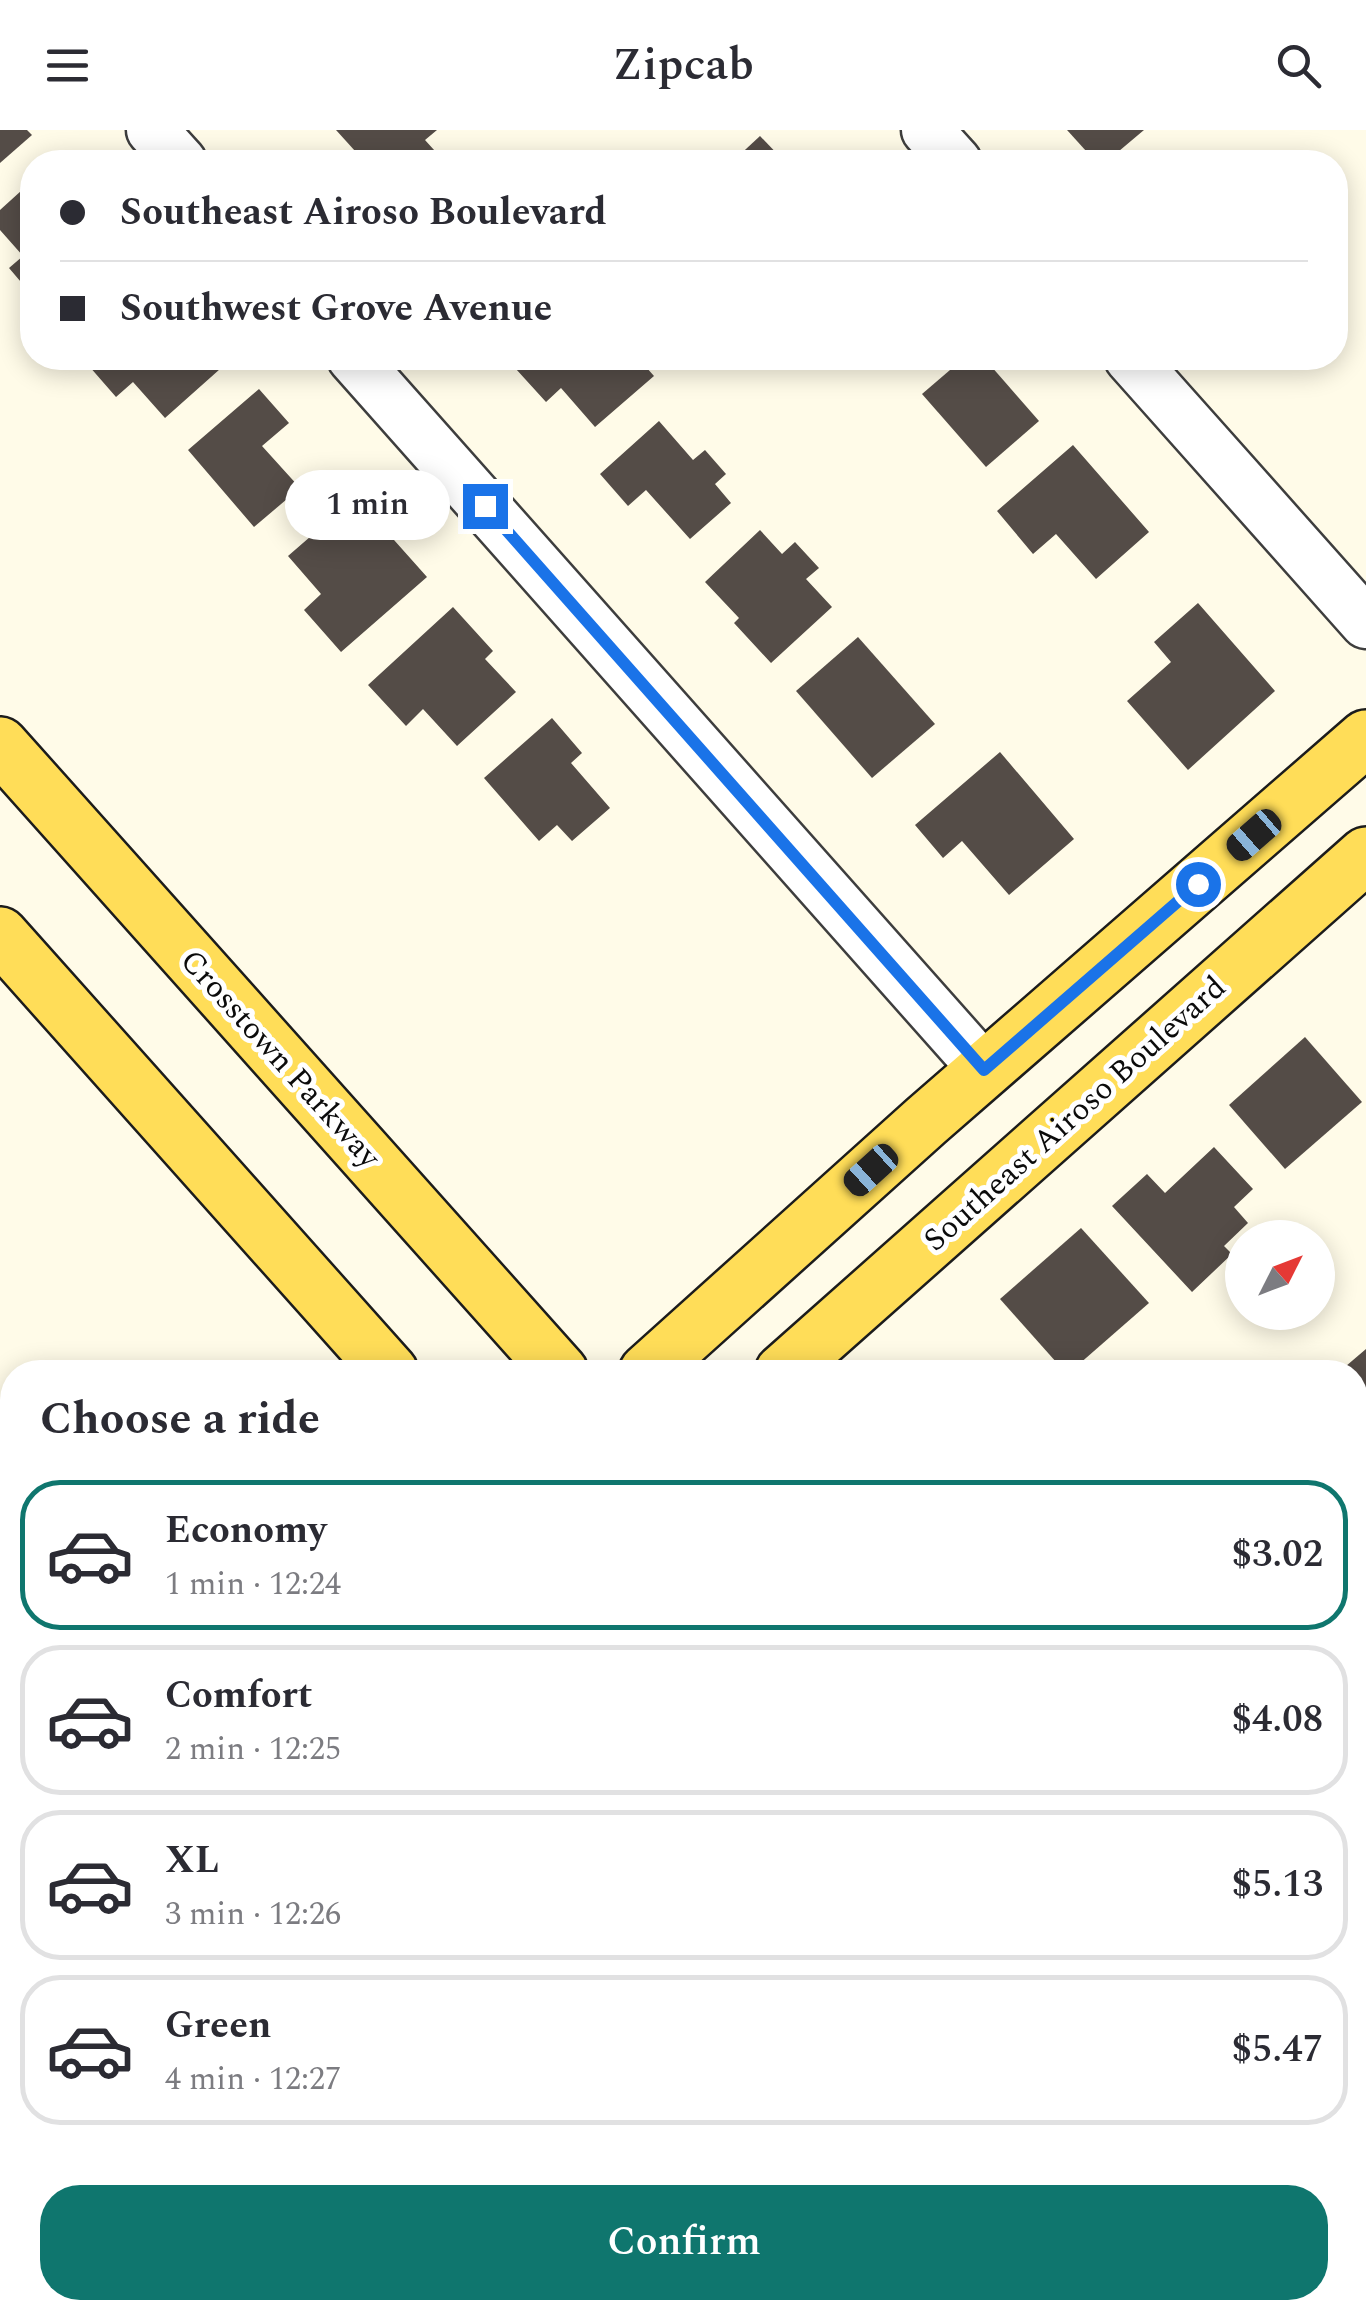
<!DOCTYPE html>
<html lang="en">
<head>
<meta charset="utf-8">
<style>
  :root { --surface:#fff; --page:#f2f2f3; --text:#2b2b33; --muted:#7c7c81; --line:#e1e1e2; --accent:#0f766e }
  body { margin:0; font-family:Spectral,serif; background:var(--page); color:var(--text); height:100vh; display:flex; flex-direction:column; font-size:38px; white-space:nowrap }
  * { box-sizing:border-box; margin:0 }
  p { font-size:32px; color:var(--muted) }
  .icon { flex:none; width:55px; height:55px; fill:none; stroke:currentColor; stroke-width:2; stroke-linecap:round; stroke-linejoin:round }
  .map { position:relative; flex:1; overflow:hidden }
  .panel { position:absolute; left:0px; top:1230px; width:1368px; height:960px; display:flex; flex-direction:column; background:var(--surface); border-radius:40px 40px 0 0; box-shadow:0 5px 25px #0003 }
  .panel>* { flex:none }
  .guide { position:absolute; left:20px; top:20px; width:1328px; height:220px; border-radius:40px; box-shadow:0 5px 25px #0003; display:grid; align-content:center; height:220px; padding:0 40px; background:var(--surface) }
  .needle { width:65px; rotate:48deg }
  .controls { position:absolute; left:1225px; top:1090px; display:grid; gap:20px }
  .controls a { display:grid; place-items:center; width:110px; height:110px; border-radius:50%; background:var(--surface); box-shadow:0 5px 25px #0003; font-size:50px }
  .end { position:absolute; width:45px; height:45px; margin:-22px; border:12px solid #1a73e8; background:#fff; box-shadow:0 0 0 5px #fff }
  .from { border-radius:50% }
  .bubble { position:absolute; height:70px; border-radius:35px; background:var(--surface); box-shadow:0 5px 25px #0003; font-size:32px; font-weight:600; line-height:70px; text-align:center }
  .car { position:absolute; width:30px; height:60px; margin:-30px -15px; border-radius:12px; box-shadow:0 0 8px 2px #0007; background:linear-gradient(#222 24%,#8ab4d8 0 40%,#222 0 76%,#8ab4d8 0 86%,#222 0) }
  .guide b { display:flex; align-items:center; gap:35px; height:95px; font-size:38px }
  .guide b+b { border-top:2px solid var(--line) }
  .guide i { width:25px; height:25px; background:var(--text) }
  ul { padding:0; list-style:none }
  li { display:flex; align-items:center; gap:30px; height:150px; margin:0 20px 15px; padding:0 20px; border:5px solid var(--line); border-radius:40px }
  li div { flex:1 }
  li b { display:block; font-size:38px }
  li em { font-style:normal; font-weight:600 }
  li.on { border-color:var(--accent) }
  li>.icon { width:90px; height:90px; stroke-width:1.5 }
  h2 { padding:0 40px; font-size:45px; line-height:120px }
  .action { display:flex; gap:20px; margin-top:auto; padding:20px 40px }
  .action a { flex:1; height:115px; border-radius:40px; background:var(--accent); color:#fff; font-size:40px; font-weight:600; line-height:115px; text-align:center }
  header { display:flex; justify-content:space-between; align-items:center; height:130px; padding:0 40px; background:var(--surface); font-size:45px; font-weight:600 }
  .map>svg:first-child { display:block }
</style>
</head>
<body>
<header><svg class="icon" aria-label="menu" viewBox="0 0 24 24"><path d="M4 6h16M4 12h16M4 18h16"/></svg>Zipcab<svg class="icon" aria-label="search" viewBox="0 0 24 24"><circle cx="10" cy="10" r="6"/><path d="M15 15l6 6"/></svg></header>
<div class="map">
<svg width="1366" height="2190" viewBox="0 0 1366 2190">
  <rect width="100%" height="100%" fill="#fffbe8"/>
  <g fill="#544c47">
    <polygon points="0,0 27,0 32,5 0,33"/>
    <polygon points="336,0 437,0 425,10 444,31 441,32 365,32"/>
    <polygon points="1067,0 1144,0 1106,32 1096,32"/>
    <polygon points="760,6 785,32 732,32"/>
    <polygon points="32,51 32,165 9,138 23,126 0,100 0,80"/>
    <polygon points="82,228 227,228 229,231 165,288 133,252 116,267"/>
    <polygon points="506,228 638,228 654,246 595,297 561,258 546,272"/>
    <polygon points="964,228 984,228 1039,291 986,337 922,264"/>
    <polygon points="259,259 289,293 262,316 300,358 254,397 188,320"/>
    <polygon points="659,291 693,330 705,320 726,344 715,354 731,373 690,409 646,360 628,376 600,344"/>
    <polygon points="1073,315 1149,402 1096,449 1056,404 1033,424 997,381"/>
    <polygon points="348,374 378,408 386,401 427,447 341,522 304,480 321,464 288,426"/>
    <polygon points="760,400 782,424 795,412 819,438 806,449 832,477 771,533 734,493 739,488 705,452"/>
    <polygon points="1198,473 1275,561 1188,640 1127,571 1171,532 1154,512"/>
    <polygon points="453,477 493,521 485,529 516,562 457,616 423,579 406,596 368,555"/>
    <polygon points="858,507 935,594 872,648 796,561"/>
    <polygon points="552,588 582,623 571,633 610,678 572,711 557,695 539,711 484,648"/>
    <polygon points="1000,622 1074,709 1009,765 962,711 943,728 915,695"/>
    <polygon points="1305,907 1362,972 1285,1039 1229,975"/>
    <polygon points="1214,1017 1253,1059 1234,1077 1248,1093 1224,1116 1232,1124 1192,1162 1112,1076 1147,1044 1165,1063"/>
    <polygon points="1081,1098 1149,1173 1070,1242 1065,1242 1000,1169"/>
    <polygon points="1366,1219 1366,1313 1355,1301 1355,1242 1339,1242"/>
    <polygon points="1364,1621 1366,1773 1355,1782 1355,1629"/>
    <polygon points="0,2084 12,2098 12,2178 34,2178 21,2189 0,2164"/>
  </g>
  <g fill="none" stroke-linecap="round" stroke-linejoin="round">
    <defs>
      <g id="minor">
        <polyline points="152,0 181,32"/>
        <polyline points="927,0 956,32"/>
        <polyline points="353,228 984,939"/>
        <polyline points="1130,228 1366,493"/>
        <polyline points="1355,1495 1366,1485"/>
        <polyline points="0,1611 12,1625"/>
        <polyline points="1355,1928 1366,1940"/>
        <polyline points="929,2178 941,2190"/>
        <polyline points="572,2190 586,2178"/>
      </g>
      <g id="major">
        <polyline points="0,615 560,1242"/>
        <polyline points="0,805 390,1242"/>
        <polyline points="647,1242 926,991 1366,608"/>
        <polyline points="783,1242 1366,725"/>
        <polyline points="0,1824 12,1813"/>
        <polyline points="0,1940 12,1929"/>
        <polyline points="1355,2133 1366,2145"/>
        <polyline points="1226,2178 1237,2190"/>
      </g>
    </defs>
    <use href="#minor" stroke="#3e3e3e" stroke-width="55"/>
    <use href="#major" stroke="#1c1c1c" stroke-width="60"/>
    <use href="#minor" stroke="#fff" stroke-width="50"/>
    <use href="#major" stroke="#ffdd58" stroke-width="55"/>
  </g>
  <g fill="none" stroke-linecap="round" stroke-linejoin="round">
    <polyline stroke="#1a73e8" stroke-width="12" points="485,376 984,940 1198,754"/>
  </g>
  <g text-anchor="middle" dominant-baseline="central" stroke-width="10" stroke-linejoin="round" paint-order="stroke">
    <g font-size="32" fill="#0b0b0b" stroke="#fff">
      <text transform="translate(280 929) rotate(48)">Crosstown Parkway</text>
      <text transform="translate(1075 984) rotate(-42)">Southeast Airoso Boulevard</text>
    </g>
  </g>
</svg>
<div class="controls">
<a><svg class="needle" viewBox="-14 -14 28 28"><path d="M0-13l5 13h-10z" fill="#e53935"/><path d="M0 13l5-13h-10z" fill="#7c7c81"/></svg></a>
</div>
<i class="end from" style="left:1198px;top:754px"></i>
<i class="end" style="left:485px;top:376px"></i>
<div class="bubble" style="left:285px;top:340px;width:165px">1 min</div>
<i class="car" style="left:1254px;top:705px;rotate:229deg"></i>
<i class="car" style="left:871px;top:1040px;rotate:228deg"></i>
<div class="guide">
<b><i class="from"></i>Southeast Airoso Boulevard</b>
<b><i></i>Southwest Grove Avenue</b>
</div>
<section class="panel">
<h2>Choose a ride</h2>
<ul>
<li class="on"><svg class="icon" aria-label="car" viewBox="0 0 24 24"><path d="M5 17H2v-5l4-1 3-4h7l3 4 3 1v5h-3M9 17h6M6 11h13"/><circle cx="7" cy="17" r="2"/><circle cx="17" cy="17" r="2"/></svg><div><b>Economy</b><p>1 min · 12:24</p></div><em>$3.02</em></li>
<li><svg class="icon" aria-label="car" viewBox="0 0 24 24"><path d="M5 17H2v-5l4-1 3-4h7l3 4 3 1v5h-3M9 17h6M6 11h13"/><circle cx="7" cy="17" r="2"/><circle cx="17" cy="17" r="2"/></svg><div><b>Comfort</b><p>2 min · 12:25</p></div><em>$4.08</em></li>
<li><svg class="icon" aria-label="car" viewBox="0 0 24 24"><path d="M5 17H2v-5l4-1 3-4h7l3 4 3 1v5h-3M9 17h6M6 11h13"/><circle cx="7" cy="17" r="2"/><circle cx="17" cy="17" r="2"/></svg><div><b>XL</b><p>3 min · 12:26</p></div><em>$5.13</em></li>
<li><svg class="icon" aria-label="car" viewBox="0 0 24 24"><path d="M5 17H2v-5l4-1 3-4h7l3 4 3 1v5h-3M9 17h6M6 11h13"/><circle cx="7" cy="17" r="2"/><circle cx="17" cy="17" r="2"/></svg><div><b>Green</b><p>4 min · 12:27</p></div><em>$5.47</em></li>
</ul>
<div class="action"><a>Confirm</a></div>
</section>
</div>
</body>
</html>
